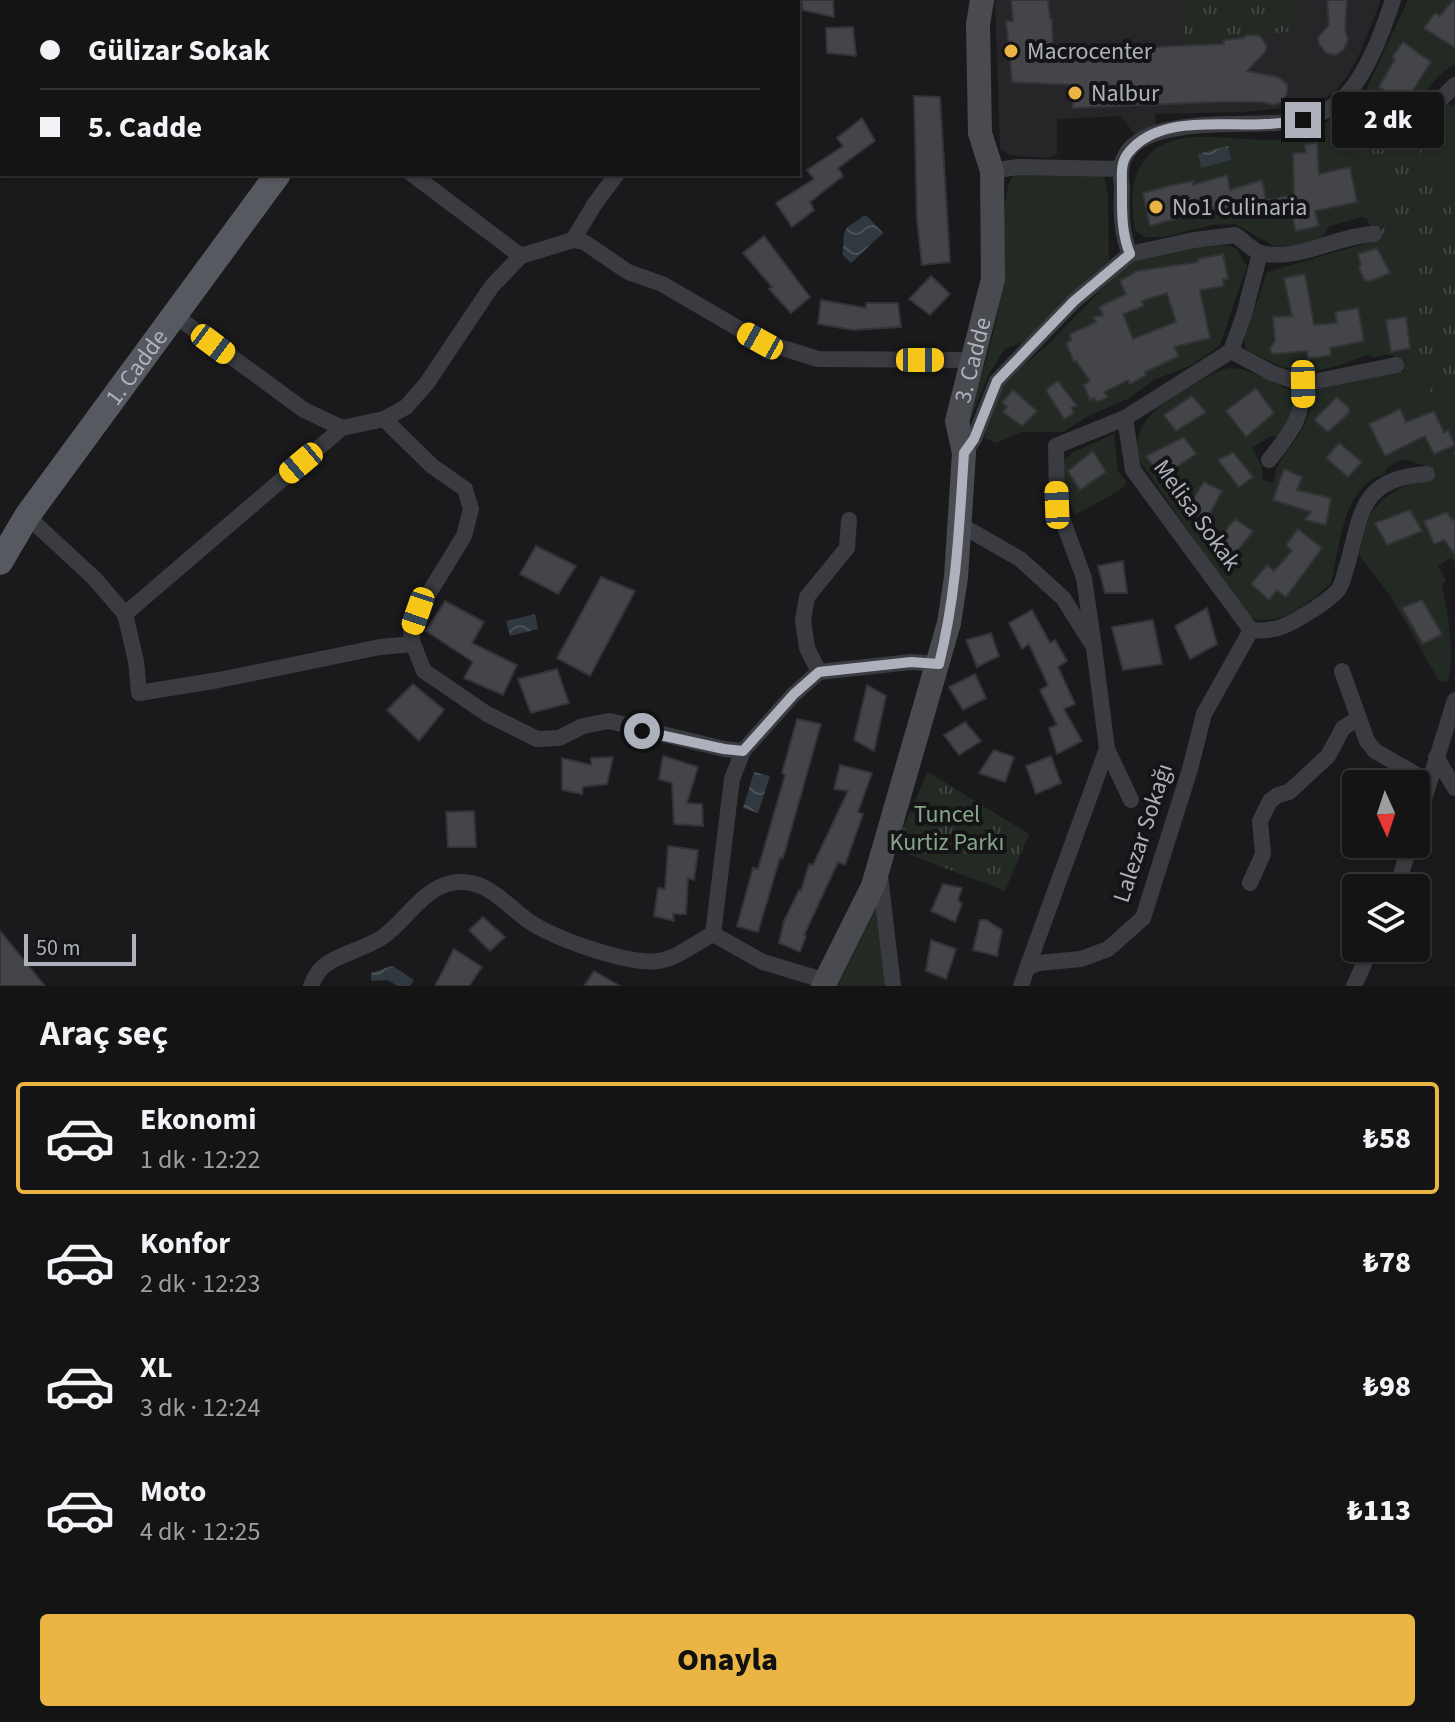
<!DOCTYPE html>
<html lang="tr">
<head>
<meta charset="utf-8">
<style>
  :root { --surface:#141415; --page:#1d1d1e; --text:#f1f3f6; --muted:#9d9ea0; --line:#333334; --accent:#ebb543 }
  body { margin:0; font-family:"Source Sans 3",sans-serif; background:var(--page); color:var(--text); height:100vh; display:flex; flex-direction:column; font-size:30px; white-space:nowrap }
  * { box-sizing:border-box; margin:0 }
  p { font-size:26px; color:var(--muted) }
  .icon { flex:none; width:44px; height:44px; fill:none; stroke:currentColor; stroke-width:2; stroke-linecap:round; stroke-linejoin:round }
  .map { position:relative; height:986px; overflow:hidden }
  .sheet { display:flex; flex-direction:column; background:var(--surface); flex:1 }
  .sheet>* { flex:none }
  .banner { position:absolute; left:0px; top:0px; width:800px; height:176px; box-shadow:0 2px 6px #0004,0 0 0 2px var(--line); display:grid; align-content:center; height:176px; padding:0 40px; background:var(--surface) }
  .needle { width:52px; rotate:177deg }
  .controls { position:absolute; left:1342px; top:770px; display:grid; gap:16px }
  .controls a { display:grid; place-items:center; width:88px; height:88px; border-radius:8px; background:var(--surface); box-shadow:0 2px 6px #0004,0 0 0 2px var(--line); font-size:40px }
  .scale { position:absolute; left:24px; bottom:20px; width:112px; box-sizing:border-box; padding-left:8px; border:4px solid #adb1bb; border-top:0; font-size:22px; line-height:28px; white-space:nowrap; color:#adb1bb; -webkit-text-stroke:6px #151517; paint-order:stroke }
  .end { position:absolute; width:36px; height:36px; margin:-18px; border:10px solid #adb1bb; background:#111; box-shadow:0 0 0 4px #111 }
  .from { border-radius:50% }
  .bubble { position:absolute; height:56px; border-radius:8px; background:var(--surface); box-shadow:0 2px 6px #0004,0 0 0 2px var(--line); font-size:26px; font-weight:800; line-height:56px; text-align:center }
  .car { position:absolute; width:24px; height:48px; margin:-24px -12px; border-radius:10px; box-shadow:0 0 6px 2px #0007; background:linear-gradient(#f5c518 24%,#345 0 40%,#f5c518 0 76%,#345 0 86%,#f5c518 0) }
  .banner b { display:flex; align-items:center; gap:28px; height:76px; font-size:30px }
  .banner b+b { border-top:2px solid var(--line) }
  .banner i { width:20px; height:20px; background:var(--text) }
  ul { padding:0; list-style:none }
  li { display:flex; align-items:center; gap:24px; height:112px; margin:0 16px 12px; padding:0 24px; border:4px solid transparent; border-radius:8px }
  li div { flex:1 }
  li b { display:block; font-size:30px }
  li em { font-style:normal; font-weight:800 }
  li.selected { border-color:var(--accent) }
  li>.icon { width:72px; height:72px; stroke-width:1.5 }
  h2 { padding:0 40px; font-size:36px; line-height:96px }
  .cta { display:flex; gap:16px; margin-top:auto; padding:16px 40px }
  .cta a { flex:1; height:92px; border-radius:8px; background:var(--accent); color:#111; font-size:32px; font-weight:800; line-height:92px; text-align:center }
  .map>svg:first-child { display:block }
</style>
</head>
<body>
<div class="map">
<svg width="1455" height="986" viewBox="0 0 1455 986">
  <defs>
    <pattern id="park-tufts" width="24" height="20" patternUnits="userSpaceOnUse" patternTransform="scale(2)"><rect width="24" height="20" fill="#222a23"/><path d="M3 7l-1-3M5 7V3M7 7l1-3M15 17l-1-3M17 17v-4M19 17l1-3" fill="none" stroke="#3f4641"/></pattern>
    <pattern id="water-waves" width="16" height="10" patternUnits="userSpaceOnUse" patternTransform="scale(2)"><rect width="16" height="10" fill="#303940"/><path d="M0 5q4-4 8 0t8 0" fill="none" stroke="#4b535a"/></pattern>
  </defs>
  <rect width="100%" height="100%" fill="#1a1a1c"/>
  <polygon fill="#262629" points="995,0 1381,0 1360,53 1347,76 1334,93 1304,111 1293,113 1292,107 1241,112 1155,114 1156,127 1136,136 1121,116 1057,119 1057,154 1049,158 1009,155 1000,148"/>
  <g fill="#222a23">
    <path d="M1408,0H1455V64C1434,75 1417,104 1401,123L1364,94Z"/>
    <polygon points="1455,104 1455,216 1421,155 1425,140"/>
    <path d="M1322,125C1337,153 1344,156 1374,163L1386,189L1388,208L1367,219L1362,217L1330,226L1322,237L1308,244L1274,246L1235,224L1212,225L1163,237H1144L1134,229C1133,211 1130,190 1137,174C1161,113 1240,148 1288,138C1299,136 1311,131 1322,125Z"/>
    <path d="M1016,172L1104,174L1108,194L1109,260L1060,303L1045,325L1022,343L1005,349L989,374L971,418L969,434C965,405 977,391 985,364C993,337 1000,307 1003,280C1006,253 998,190 1016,172Z"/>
    <path d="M1409,220L1418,266L1417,355L1395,359L1392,355H1382L1375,358L1368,355C1311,376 1300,379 1246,349L1244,340L1267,272L1374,241Z"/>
    <polygon points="1226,245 1236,248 1247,266 1220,345 1192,365 1154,380 1128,399 1088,416 1064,432 1022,432 996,443 985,438 990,409 1005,382 1046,346 1116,275 1133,261 1190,248"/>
    <path d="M1419,367L1431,393L1455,405V452L1423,465L1402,459L1386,469L1385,474C1342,485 1340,547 1331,583C1310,603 1279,628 1249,618L1137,457C1132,418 1167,400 1196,383C1205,378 1220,369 1230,368C1250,368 1272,382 1289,390L1293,394C1292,410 1290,423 1283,437L1271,436L1252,448L1262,466V478L1267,482H1274C1276,459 1286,455 1297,438C1307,423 1311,406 1316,390Z"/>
    <polygon points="1114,434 1118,471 1127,482 1120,490 1075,515 1062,484 1062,462 1073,452"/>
    <path d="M1455,470V561L1450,558L1438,566L1446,580L1442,584C1448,612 1455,657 1448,682L1439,681L1390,595L1359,555C1362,544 1364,530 1369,518C1383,487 1425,480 1455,470Z"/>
    <polygon points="873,886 893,986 824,986"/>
  </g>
  <g fill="url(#park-tufts)">
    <polygon points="1183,0 1293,0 1292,31 1186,46"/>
    <path d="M1429,90L1453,107L1425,140L1421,155L1455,216V405L1431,393L1419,367L1397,371L1395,359L1417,354L1418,266L1409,221L1376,239L1367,219L1388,208L1386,189L1374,163C1344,156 1337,153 1322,125L1344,112L1364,94L1401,122Z"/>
    <polygon points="1455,452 1455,470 1429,479 1423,465"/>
    <polygon points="928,772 1029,834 1005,891 903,852 903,828"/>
  </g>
  <g fill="url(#water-waves)">
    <polygon points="1228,146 1231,160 1201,168 1198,154"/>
    <path d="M863,216H867L883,233L851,263L842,254C845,246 841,235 847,228C851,223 858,222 863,216Z"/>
    <polygon points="535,614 538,629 510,636 506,621"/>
    <polygon points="754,772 770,776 758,813 743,808"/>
    <polygon points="392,966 414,980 410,986 398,986 387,980 371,981 371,973"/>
  </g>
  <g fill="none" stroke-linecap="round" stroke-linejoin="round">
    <g stroke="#303940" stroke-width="4">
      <polyline points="263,2 265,0"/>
      <polyline points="0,167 2,166"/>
    </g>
  </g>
  <g fill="#444549" stroke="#343438" stroke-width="2" fill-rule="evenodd">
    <polygon points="802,0 833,0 834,17 802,10"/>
    <polygon points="1011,0 1048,0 1050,19 1052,19 1053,51 1224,44 1224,40 1243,38 1248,35 1260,36 1267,46 1265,52 1247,71 1278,77 1287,84 1287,94 1282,102 1274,105 1261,102 1218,102 1073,108 1072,85 1012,82 1006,21 1013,21"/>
    <polygon points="1327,0 1347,0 1345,30 1348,40 1344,49 1336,55 1326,53 1319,44 1318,37 1329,25"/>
    <polygon points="1453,0 1455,0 1455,48 1424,28 1435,13 1440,16"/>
    <polygon points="853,27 856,56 827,53 826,28"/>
    <polygon points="1403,42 1431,62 1404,104 1379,87 1395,59 1392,57"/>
    <polygon points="914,96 940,97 950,262 922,265 917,220"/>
    <polygon points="862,118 875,141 838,168 843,176 810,202 814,210 792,227 776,203 814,179 807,170 843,146 837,138"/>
    <polygon points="1317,143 1319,174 1350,167 1357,202 1315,211 1319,226 1296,231 1290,208 1249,219 1246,205 1213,211 1213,208 1150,226 1143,193 1168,186 1193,181 1193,185 1227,175 1230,190 1262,180 1266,200 1294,195 1293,153 1306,153 1305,145"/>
    <polygon points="764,236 810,297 791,313 769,289 772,287 743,253"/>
    <polygon points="1377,248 1390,273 1371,281 1364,280 1359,268 1361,265 1358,254"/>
    <path d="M1223,254L1228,279H1223L1224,286L1200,290L1210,338L1174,347L1179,356L1145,372L1146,375L1130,384L1128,380L1104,392L1108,397L1097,402L1094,398L1090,400L1084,385L1090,381L1076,361L1074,362L1066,343L1071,340L1070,334L1096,322L1093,317L1103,315L1099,307L1126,294L1120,281L1137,271L1198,262V259ZM1167,293L1176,322L1133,339L1123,314L1144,306L1142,301Z"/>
    <polygon points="1305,274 1314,325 1337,323 1335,312 1358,308 1364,341 1330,348 1331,355 1308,359 1307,351 1272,354 1270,349 1275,341 1273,317 1292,316 1284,278"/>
    <polygon points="931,276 950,294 930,315 909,299"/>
    <polygon points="821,300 866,308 866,303 898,303 901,327 853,330 818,324"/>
    <polygon points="1406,317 1410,348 1391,352 1386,320"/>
    <polygon points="1058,381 1077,406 1071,408 1074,413 1064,419 1046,390"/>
    <polygon points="1256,388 1274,413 1246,437 1226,411"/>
    <polygon points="1013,390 1037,411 1022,426 1003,412 1007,407 1002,402"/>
    <polygon points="1192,396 1206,412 1176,431 1164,415"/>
    <polygon points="1337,397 1349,408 1349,413 1328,432 1314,420"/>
    <polygon points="1400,409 1406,422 1434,411 1444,433 1448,430 1455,445 1434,454 1425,436 1385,456 1369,424"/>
    <polygon points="1184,437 1196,454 1161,477 1146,456"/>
    <polygon points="1339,443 1362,462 1348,477 1326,458"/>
    <polygon points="1093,451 1106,472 1080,490 1068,471"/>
    <polygon points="1233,452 1253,477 1239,487 1218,460"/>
    <polygon points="1284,469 1302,477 1297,490 1331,498 1326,525 1305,520 1311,512 1273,500"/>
    <polygon points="1204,482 1222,491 1207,519 1186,510"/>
    <polygon points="1410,510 1422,531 1387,545 1375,523"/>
    <polygon points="1447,512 1452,520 1455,519 1455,554 1444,540 1434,544 1424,521"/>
    <polygon points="1235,519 1253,531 1231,559 1213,546"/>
    <polygon points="1298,529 1322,548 1286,597 1277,590 1269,600 1251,584 1267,565 1274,571 1292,551 1286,545"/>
    <polygon points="536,546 576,566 558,594 520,574"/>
    <polygon points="1123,561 1127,593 1105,593 1098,566"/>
    <polygon points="601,577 635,591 590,676 557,658"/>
    <polygon points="1422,600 1442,634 1423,644 1402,608"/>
    <polygon points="445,601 484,622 472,643 517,665 503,695 464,678 473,662 426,631"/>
    <polygon points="1207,608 1217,644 1190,659 1175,626"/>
    <polygon points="1032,610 1050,643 1055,640 1067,661 1058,667 1075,704 1064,709 1082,741 1057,754 1049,728 1057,725 1040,690 1048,685 1029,644 1022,649 1009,623"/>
    <polygon points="1153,620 1162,664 1123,670 1112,627"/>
    <polygon points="991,633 999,656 977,667 966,640"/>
    <polygon points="557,669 569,703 531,713 518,679"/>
    <polygon points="975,674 986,698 963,710 949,687"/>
    <polygon points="413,684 444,710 419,741 387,710"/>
    <polygon points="867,685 886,696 874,751 854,740"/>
    <polygon points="797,719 821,724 783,858 780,858 758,932 737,926 753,868 758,869 785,775 782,773"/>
    <polygon points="965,722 981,741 959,755 944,735"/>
    <polygon points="994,750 1014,757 1005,782 979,773"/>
    <polygon points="663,756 698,767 687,803 702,804 703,826 674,824 672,783 659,779"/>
    <polygon points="1051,756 1061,783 1036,794 1026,766"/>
    <polygon points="613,757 607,784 583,787 582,794 562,790 562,758 591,765 591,758"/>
    <polygon points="840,765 872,773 858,812 863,814 845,865 838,862 804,935 806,936 800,952 779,943 784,921 799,890 801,891 809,864 813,865 848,791 834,789"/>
    <polygon points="474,811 476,847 448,847 446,812"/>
    <polygon points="668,846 698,850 694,880 688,878 686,914 673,914 674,921 654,916 658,888 665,889"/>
    <polygon points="943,884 962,888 958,900 962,904 955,922 931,911"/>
    <polygon points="483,917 505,937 490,951 469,930"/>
    <polygon points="980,920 986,920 1002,930 997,956 973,950"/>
    <polygon points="0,931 45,986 0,986"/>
    <polygon points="931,940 956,949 946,979 926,971"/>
    <polygon points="454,949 482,967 469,986 435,986"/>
    <polygon points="594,971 620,986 584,986"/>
  </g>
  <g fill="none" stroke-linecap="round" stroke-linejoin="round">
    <g stroke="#3b3c41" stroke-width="16">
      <polyline points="697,0 698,2"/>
      <polyline points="1441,99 1455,85"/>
      <polyline points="992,171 1018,167 1120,169"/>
      <polyline points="412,174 521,256"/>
      <polyline points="573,240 594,205 617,174"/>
      <path d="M1130,254L1194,240L1235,235C1243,240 1253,251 1261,253C1297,262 1339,235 1374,234"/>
      <polyline points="173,314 304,410 342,428"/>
      <polyline points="1231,351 1272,373 1303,384 1396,365"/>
      <polyline points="1125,418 1133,470 1251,630"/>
      <polyline points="384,419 432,466 465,489 471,509 464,536 418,611 411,631 413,644 424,671 487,714 537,739 559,738 583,726 609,721 724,749 743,751 794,694 819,672 911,662 939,664"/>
      <path d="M964,453L974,439L997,381L1074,301L1130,254C1121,233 1121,211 1122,189C1122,183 1120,176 1121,170C1127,107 1260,131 1302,120C1312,118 1326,111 1335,105C1364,84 1382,33 1393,0"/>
      <path d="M1269,460C1290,433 1303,419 1303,384"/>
      <polyline points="27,516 95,579 125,614 136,661 139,693 219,680 380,647 413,644"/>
      <polyline points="959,524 1020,559 1063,598 1094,647 1084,578 1057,505 1056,446 1125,418 1231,351 1244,315 1260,253"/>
      <polyline points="125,614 342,428 384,419 406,407 427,383 492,286 521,256 573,240 584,242 628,272 662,284 760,341 818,359 972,360"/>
      <path d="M1251,630C1273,632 1285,627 1303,616C1315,609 1329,600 1338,590C1343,584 1344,574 1347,566C1362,514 1359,478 1427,474"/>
      <polyline points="1342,671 1367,741 1375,751 1429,782"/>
      <polyline points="819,672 807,648 803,620 807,597 847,548 849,520"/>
      <polyline points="1107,749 1131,800"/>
      <polyline points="743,751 732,779 713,934 763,962 826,981"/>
      <polyline points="1436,757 1455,788"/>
      <polyline points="1416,825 1455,700"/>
      <polyline points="880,876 893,986"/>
      <polyline points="1250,883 1263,854 1260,821 1270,801 1278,795 1289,792 1328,756 1343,728 1359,718"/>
      <polyline points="1397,888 1410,844"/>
      <polyline points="1027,968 1107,749 1094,647"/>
      <path d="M311,986C313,981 316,974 320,970C333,955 367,949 384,936C406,920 423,889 451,883C486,876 505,905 530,922C556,939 628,965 658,961C676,959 697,942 713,934"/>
      <polyline points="1021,986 1027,968 1038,963 1081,959 1108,949 1143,918 1190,769 1204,714 1251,630"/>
      <polyline points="1354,986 1371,948"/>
    </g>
    <path stroke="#494b51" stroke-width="24" id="s1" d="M823,986L873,886L949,623L956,577L964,453L957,421L993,279L992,171L980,133L978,24L982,0"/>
    <g stroke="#575960" stroke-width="26">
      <polyline points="382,2 383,0"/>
      <polyline points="405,2 407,0"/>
      <path id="s2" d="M0,562L27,516L278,174"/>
    </g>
  </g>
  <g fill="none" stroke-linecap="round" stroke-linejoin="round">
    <path stroke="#adb1bb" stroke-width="10" d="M642,731L724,749L743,751L794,694L819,672L911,662L939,664C957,592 959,527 964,453L974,439L997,381L1074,301L1130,254C1121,232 1122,210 1122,187C1122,174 1120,162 1129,152C1160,114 1223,127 1265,124C1278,124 1290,122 1303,120"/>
  </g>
  <g fill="#ebb543" stroke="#151517" stroke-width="3">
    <circle cx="1011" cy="51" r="8"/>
    <circle cx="1075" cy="93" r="8"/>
    <circle cx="1156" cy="207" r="8"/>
  </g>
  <g text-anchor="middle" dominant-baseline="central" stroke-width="8" stroke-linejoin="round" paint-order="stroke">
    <g font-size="24" fill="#adb1bb" stroke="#151517" text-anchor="start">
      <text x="1027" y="51">Macrocenter</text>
      <text x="1091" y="93">Nalbur</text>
      <text x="1172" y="207">No1 Culinaria</text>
    </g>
    <g font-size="24" fill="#adb1bb" stroke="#151517">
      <text stroke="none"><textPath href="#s1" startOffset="652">3. Cadde</textPath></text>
      <text stroke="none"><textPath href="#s2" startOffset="238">1. Cadde</textPath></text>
      <text transform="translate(1197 515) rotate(54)">Melisa Sokak</text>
      <text transform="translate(1143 833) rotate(-72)">Lalezar Sokağı</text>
    </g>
    <g font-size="24" fill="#85a588" stroke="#151517">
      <text x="947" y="814">Tuncel<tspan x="947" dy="28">Kurtiz Parkı</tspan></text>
    </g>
  </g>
</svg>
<div class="controls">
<a><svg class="needle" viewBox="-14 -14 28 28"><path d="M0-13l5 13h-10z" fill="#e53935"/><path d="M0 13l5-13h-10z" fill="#9d9ea0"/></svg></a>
<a><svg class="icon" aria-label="layers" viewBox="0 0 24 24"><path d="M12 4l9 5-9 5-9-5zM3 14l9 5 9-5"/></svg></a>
</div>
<div class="scale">50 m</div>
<i class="end from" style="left:642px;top:731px"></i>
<i class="end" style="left:1303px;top:120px"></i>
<div class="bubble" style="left:1332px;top:92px;width:112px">2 dk</div>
<i class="car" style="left:760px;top:341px;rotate:299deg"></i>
<i class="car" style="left:213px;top:344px;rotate:127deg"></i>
<i class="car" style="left:920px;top:360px;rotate:90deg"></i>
<i class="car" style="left:1303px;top:384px;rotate:179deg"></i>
<i class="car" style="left:301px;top:463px;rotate:230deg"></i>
<i class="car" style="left:1057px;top:505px;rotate:358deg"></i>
<i class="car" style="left:418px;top:611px;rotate:199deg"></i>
<div class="banner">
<b><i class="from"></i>Gülizar Sokak</b>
<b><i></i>5. Cadde</b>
</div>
</div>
<section class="sheet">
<h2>Araç seç</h2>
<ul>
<li class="selected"><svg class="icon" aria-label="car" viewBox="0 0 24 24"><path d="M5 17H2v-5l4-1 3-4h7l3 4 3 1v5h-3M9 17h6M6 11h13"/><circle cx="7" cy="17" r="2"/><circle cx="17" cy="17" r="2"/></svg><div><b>Ekonomi</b><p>1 dk · 12:22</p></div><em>₺58</em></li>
<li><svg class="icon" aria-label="car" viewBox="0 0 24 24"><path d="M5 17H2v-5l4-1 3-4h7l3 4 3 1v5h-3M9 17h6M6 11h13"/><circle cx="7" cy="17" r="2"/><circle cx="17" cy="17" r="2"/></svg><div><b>Konfor</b><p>2 dk · 12:23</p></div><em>₺78</em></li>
<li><svg class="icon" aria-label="car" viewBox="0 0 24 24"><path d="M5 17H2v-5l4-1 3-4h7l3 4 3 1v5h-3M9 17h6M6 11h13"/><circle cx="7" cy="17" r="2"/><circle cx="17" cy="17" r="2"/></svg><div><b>XL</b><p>3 dk · 12:24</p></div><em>₺98</em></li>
<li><svg class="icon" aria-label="car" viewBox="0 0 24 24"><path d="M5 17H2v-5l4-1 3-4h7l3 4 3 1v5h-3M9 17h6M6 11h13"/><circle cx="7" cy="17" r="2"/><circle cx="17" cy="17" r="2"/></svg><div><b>Moto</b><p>4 dk · 12:25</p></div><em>₺113</em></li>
</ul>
<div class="cta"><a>Onayla</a></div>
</section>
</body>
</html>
